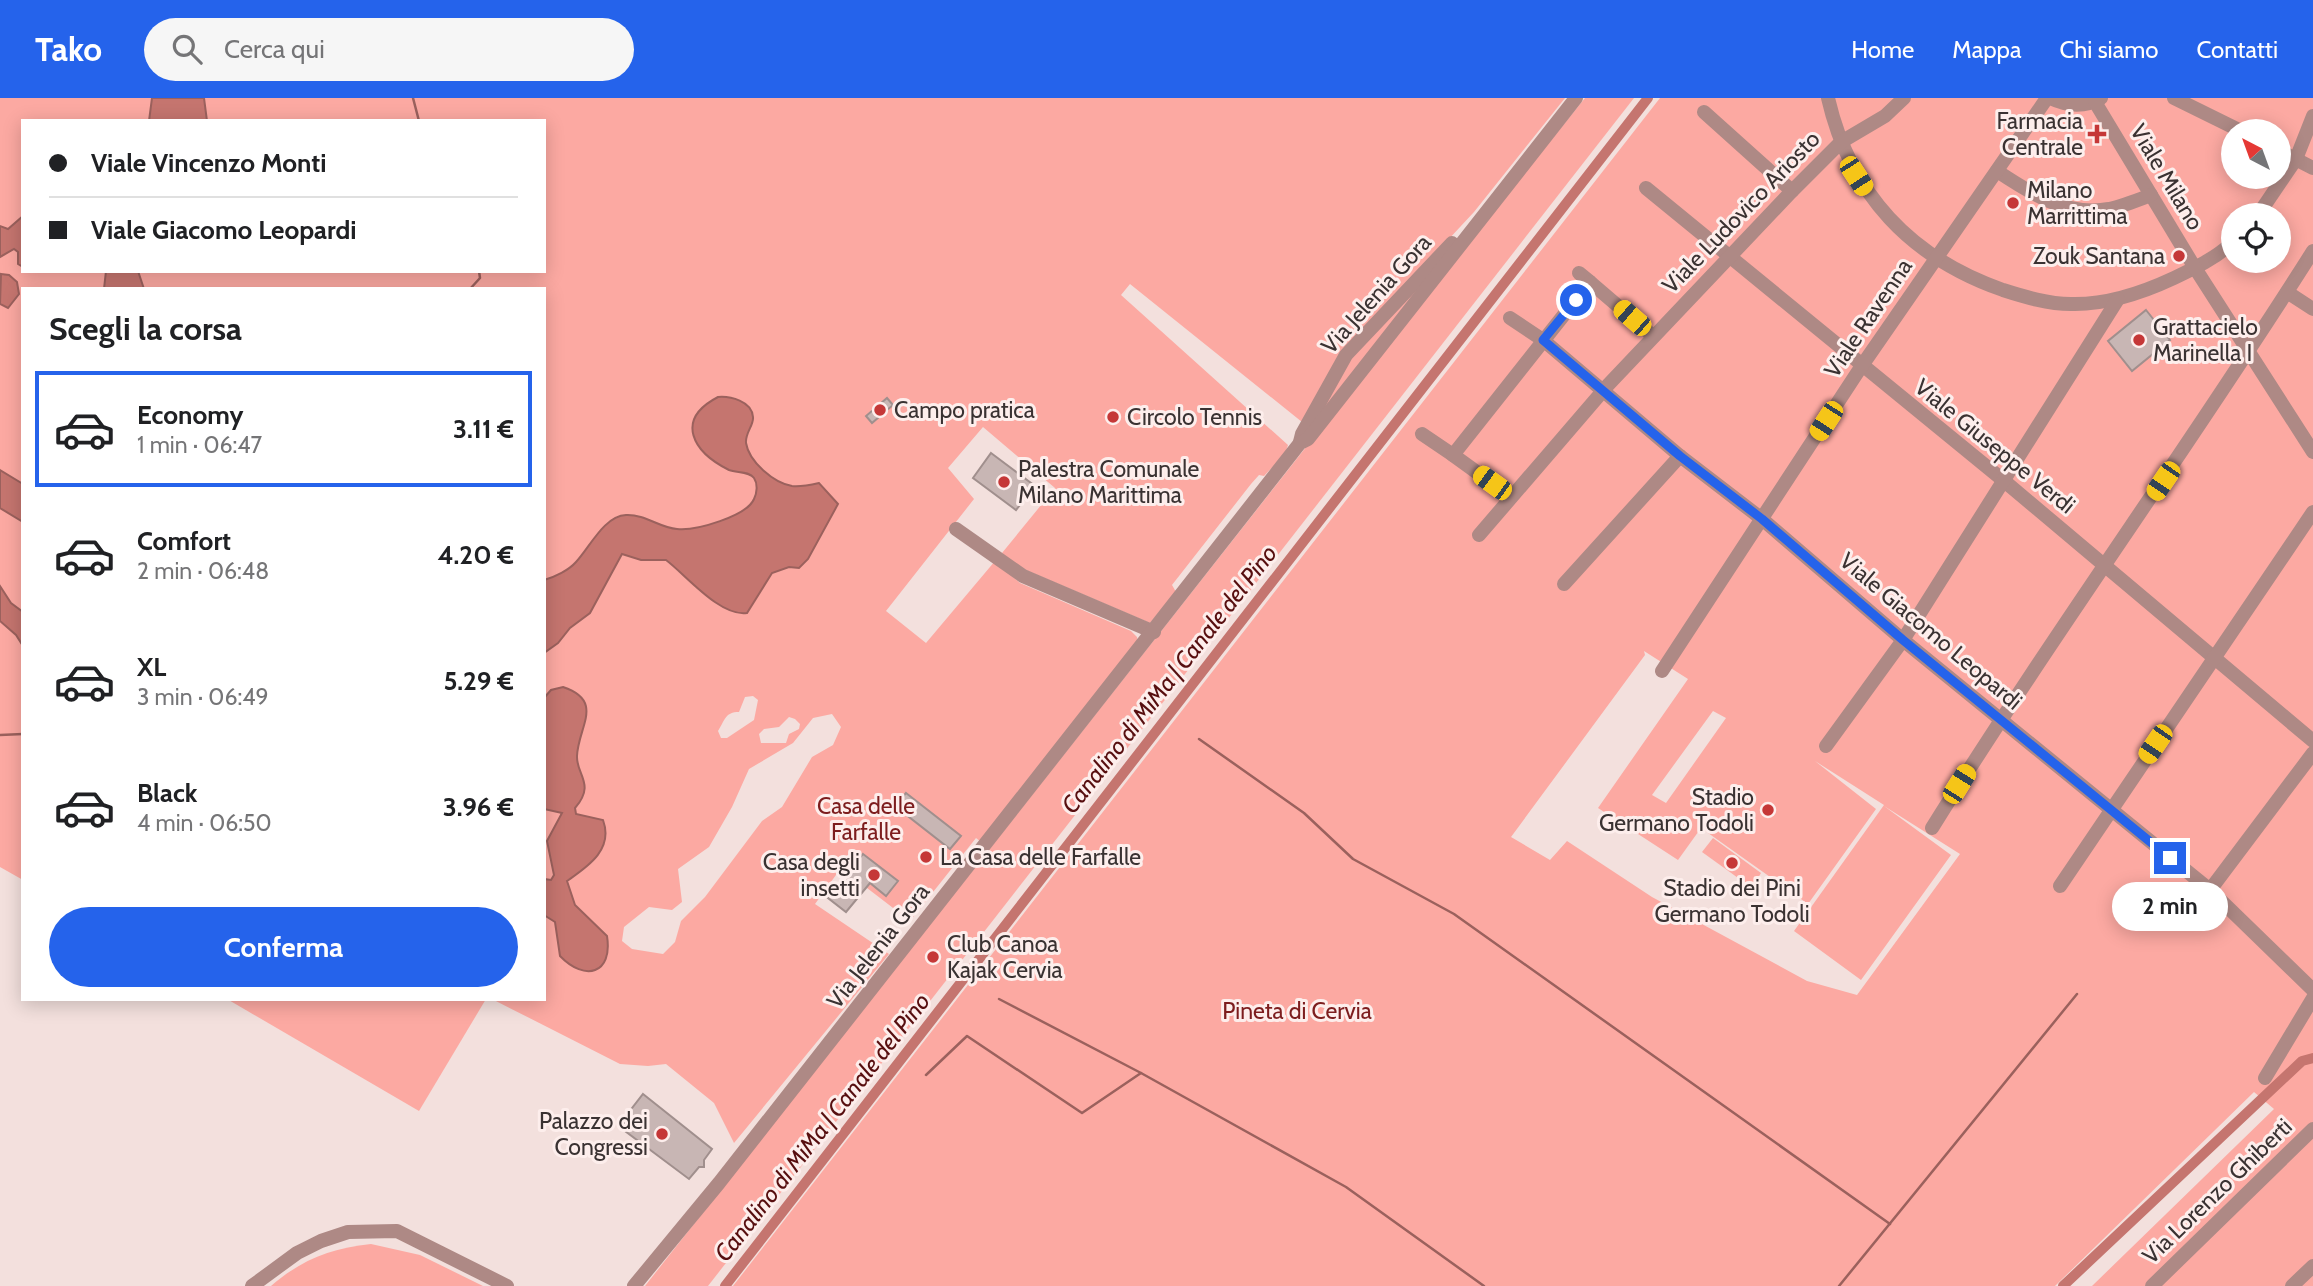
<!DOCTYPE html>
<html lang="it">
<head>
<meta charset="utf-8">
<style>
  :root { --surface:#fff; --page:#f6f6f6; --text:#202124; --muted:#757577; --line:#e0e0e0; --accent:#2563eb }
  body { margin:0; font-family:Cabin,sans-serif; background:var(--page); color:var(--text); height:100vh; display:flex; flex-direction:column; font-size:26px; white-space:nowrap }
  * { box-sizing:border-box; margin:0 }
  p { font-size:23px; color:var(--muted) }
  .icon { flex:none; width:38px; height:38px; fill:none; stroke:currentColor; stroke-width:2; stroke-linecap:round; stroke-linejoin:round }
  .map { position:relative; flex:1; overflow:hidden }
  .panel { position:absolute; left:21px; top:189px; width:525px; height:714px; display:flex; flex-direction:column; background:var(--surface); border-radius:0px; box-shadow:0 4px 18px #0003 }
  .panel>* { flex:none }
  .guide { position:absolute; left:21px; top:21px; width:525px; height:154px; border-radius:0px; box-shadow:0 4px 18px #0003; display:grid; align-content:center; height:154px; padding:0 28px; background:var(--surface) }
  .needle { width:46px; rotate:319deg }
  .buttons { position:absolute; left:2221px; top:21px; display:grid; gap:14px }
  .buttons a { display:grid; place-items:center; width:70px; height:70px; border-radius:50%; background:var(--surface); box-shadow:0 4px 18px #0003; font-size:35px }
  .end { position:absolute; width:32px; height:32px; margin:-16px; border:9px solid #2563eb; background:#fff; box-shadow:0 0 0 4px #fff }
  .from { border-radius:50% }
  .bubble { position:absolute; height:49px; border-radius:24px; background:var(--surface); box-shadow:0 4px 18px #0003; font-size:23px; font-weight:800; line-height:49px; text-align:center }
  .car { position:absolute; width:21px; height:42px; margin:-21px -10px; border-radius:9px; box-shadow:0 0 5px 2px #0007; background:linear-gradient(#f5c518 24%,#345 0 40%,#f5c518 0 76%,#345 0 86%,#f5c518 0) }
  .guide b { display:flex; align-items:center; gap:24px; height:66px; font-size:26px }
  .guide b+b { border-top:2px solid var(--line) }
  .guide i { width:18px; height:18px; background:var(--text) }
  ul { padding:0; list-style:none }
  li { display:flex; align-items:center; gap:21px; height:116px; margin:0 14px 10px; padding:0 14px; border:4px solid transparent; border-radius:0px }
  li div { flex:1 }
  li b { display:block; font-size:26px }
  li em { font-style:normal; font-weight:800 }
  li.active { border-color:var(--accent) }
  li>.icon { width:63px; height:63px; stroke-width:1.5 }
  h2 { padding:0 28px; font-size:32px; line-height:84px }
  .primary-button { display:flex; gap:14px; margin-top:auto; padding:14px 28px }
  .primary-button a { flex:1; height:80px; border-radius:42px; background:var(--accent); color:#fff; font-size:28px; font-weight:800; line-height:80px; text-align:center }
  header { display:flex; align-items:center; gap:42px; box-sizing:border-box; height:98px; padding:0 35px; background:var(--accent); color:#fff }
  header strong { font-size:33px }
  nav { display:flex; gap:38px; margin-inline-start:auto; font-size:24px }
  .search { width:490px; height:63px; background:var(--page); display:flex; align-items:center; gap:18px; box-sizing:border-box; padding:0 24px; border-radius:38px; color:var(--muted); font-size:26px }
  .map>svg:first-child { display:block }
</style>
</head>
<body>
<header>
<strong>Tako</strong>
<div class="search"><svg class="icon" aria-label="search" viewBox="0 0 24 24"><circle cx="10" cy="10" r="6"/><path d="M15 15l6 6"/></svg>Cerca qui</div>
<nav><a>Home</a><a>Mappa</a><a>Chi siamo</a><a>Contatti</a></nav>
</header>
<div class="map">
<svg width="2313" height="1188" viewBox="0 0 2313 1188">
  <rect width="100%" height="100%" fill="#f3e0dd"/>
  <g fill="#fca9a2" fill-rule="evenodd">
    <path d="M0,0H1565L1474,114L1341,257L1302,324L1130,186L1121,197L1288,347L1285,356L1264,378L1259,377L1251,386L1172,487L1176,494L1150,525L1021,470L1004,457L1002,455L1055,390L983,329L948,370L974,401L886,513L926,545L995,463L1020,485L1131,533L1137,539L1138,544L981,744L976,740L910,823L841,770L815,806L889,856L734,1045L714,1005L666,966L648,968L620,966L492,901H544V191H23V782L0,769ZM23,23H544V173H23ZM753,598L758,602L754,622L727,640H721L718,633C725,622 725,614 739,614L745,599ZM832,616L841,629L833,647L812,659L782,709L762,723L705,799L681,823L675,844L663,856L632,851L622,843L624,829L649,809L672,812L682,804L678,771L709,749L732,709L749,671L793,645L813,620ZM789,619L795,621L800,626L799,631L789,636L786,645H761L759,636L764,631L779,629Z"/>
    <polygon points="1585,0 1634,0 708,1188 645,1188 1418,207"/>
    <path d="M1660,0H2313V1188H2092L2274,1011L2254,994L2055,1188H733ZM2233,33H2278V79H2233ZM2233,117H2278V163H2233ZM1644,553L1688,581L1598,710L1678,762L1701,730L1808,806L1876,711L1815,663L1884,707L1794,833L1861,882L1951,757L1884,708L1960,756L1857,897L1807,883L1652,799L1567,743L1550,762L1511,739L1645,557ZM1713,613L1726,620L1666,705L1652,697Z"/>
    <polygon points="1465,136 1306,336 1353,256"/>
    <polygon points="1713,740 1761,775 1752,790 1702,754"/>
    <polygon points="227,901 486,901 419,1013"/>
    <path d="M371,1146L420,1157L483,1188H271C301,1162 331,1150 371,1146Z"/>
  </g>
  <g fill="#c5756f" stroke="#9b615d" stroke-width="2">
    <polygon points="152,0 204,0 207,23 149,23"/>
    <polygon points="23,118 23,169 18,166 18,154 14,151 0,159 0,128 8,131"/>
    <polygon points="106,173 138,173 144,191 104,191"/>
    <polygon points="1,176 9,177 17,184 19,196 8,210 0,206"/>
    <path d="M718,299C730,298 752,303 753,319C754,327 745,335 746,345C749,364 774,385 792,388C801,389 810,387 819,385L838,406L808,461L799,470L789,469L772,475L747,515C720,519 686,477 666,462H641L622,456L590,515L570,530L558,545L544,555V482C555,479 569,472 576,464C590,449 604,418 626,417C645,416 660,430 677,431C696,433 747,418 754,401C757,395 758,386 754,380C749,373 737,375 729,372C693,354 674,322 718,299Z"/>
    <polygon points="0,372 23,386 23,424 0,410"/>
    <polygon points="0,488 11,505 23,514 23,548 16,537 0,523"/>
    <path d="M563,589C605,603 578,629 577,658C576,677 596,686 575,710L576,716L603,722C614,752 587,769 567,783L575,807L607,838C613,876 585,884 560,858L555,824L544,817V781L551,782L554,777L547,743L562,715L544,711V600L551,592Z"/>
  </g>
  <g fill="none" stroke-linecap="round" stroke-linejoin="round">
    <g stroke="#9b615d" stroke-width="2.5">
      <polyline points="413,0 419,23"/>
      <polyline points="470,191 480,180 479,173"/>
      <polyline points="0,637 23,636"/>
      <polyline points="1199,641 1304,715 1353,761 1454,816 1890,1126"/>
      <polyline points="999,901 1141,975 1346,1089 1484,1188"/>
      <polyline points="926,977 967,938 1082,1015 1141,975"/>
      <polyline points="1839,1188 2077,896"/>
    </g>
    <g stroke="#c5756f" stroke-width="10">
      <polyline points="725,1188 1648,0"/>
      <polyline points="2063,1188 2302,963 2313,960"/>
    </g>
  </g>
  <g fill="#c8b6b4" stroke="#a08f8d" stroke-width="2">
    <polygon points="2146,212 2170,242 2132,273 2108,243"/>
    <polygon points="887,300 893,307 872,325 866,318"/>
    <polygon points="991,355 1035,388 1016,412 973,380"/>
    <polygon points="906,695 961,738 950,751 895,708"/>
    <polygon points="863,756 898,783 886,798 870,785 846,814 828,800"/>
    <polygon points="643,996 712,1051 704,1062 704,1069 699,1069 689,1081 625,1033 629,1028 622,1023"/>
  </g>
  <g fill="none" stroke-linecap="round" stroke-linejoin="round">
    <g stroke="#ae8985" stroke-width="14">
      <path d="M1828,0C1850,96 1911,160 2003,192C2025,199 2048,206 2071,206C2107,207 2142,195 2174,180C2195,170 2216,160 2233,144"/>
      <path d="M2050,0C2067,8 2084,10 2101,0"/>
      <polyline points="2174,0 2241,33"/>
      <polyline points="2095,4 2195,170 2313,354"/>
      <polyline points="1704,14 1792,93"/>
      <polyline points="2278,52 2313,70"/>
      <path d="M1997,73C2030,95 2067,119 2109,111C2123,108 2138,102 2151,97"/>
      <polyline points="1646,90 2003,382 2313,643"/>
      <polyline points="2258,117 2296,61 2313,18"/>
      <polyline points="1579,175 1590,184"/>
      <polyline points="2287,194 2313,211"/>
      <polyline points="1510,220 1543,242 1680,358 1762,421 1903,542 2210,792 2313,892"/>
      <polyline points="1422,336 1453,357"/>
      <polyline points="1300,344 1302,336 1346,257 1452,145"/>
      <polyline points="1511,399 1453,357 1590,184 1653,238"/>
      <polyline points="956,431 1023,478 1154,534"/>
      <polyline points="1479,437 1608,287 1792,93 1841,44 1885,18 1904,0"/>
      <polyline points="1564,486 1680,358"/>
      <polyline points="1662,573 1861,269 2047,0"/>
      <polyline points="1826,648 1903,542 2118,201"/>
      <path d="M1932,730C2054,534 2190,348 2313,153"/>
      <polyline points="2060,788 2313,414"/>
      <polyline points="2210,792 2313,655"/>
      <polyline points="2265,980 2313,900"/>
      <polyline points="252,1188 297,1155 321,1143 348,1134 397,1133 507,1188"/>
      <polyline points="634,1188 719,1085 1300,345 1308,341 1576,0"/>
      <polyline points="2152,1188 2313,1031"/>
      <polyline points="2292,1188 2313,1168"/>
    </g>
  </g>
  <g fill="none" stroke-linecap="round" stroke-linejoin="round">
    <polyline stroke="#2563eb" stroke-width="9" points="1576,202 1543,242 1680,358 1762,421 1903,542 2170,760"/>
  </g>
  <g fill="#c53737" stroke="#fdeeec" stroke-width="2.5">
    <path d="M2093.5 25.5h7v7h7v7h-7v7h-7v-7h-7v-7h7z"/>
    <circle cx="2013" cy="105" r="7"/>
    <circle cx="2179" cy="158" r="7"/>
    <circle cx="2139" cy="242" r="7"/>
    <circle cx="880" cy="312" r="7"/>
    <circle cx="1113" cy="319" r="7"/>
    <circle cx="1004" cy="384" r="7"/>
    <circle cx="1768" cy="712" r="7"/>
    <circle cx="926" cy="759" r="7"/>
    <circle cx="1732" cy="765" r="7"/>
    <circle cx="874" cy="777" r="7"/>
    <circle cx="933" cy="859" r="7"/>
    <circle cx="662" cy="1036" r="7"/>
  </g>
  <g text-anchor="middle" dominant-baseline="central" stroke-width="6" stroke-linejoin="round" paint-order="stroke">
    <g font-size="23" fill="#3a3232" stroke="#fdeeec" text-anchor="start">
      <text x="2083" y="23" text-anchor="end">Farmacia<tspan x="2083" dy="26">Centrale</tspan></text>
      <text x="2027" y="92">Milano<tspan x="2027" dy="26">Marrittima</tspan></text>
      <text x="2165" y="158" text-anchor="end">Zouk Santana</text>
      <text x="2153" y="229">Grattacielo<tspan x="2153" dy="26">Marinella I</tspan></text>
      <text x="894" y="312">Campo pratica</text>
      <text x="1127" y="319">Circolo Tennis</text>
      <text x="1018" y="371">Palestra Comunale<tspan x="1018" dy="26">Milano Marittima</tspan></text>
      <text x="1754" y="699" text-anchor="end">Stadio<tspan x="1754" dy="26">Germano Todoli</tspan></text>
      <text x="940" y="759">La Casa delle Farfalle</text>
      <text x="860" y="764" text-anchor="end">Casa degli<tspan x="860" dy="26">insetti</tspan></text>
      <text x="1732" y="790" text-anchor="middle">Stadio dei Pini<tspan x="1732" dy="26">Germano Todoli</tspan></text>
      <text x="947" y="846">Club Canoa<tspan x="947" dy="26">Kajak Cervia</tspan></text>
      <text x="648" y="1023" text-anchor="end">Palazzo dei<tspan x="648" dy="26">Congressi</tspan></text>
    </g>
    <g font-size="23" fill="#3a3232" stroke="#fdeeec">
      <text transform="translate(2167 79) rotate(59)">Viale Milano</text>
      <text transform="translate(1741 114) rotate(-46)">Viale Ludovico Ariosto</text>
      <text transform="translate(1376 196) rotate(-48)">Via Jelenia Gora</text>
      <text transform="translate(1868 220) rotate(-56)">Viale Ravenna</text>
      <text transform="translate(1995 348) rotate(39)">Viale Giuseppe Verdi</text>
      <text transform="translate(1931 533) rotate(40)">Viale Giacomo Leopardi</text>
      <text transform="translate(878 848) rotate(-52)">Via Jelenia Gora</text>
      <text transform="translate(2217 1093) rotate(-44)">Via Lorenzo Ghiberti</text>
    </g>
    <g font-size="23" fill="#7d1d1e" stroke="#fdeeec">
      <text x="866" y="708">Casa delle<tspan x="866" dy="26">Farfalle</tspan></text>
      <text x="1297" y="913">Pineta di Cervia</text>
    </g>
    <g font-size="24" font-style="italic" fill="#570e0f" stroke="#fdeeec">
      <text transform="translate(1169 581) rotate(-52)">Canalino di MiMa | Canale del Pino</text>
      <text transform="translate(822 1029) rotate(-52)">Canalino di MiMa | Canale del Pino</text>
    </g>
  </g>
</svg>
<div class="buttons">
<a><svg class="needle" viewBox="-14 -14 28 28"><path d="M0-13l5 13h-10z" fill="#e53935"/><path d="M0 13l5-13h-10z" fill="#757577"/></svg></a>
<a><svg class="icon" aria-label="locate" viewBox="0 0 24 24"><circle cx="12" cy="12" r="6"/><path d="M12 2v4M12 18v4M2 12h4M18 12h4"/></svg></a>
</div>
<i class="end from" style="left:1576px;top:202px"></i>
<i class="end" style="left:2170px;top:760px"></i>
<div class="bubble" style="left:2112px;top:784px;width:116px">2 min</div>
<i class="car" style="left:1856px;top:78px;rotate:147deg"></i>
<i class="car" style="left:1632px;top:220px;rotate:311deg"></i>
<i class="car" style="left:1826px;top:323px;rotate:213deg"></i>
<i class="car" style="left:2163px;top:383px;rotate:214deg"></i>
<i class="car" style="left:1492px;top:385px;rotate:306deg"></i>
<i class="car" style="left:2155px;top:646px;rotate:214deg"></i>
<i class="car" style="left:1959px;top:686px;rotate:32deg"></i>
<div class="guide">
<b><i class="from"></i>Viale Vincenzo Monti</b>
<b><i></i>Viale Giacomo Leopardi</b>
</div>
<section class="panel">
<h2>Scegli la corsa</h2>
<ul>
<li class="active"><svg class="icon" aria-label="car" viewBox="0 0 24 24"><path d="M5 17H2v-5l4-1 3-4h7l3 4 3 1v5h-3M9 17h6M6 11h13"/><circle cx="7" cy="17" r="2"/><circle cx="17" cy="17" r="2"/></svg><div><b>Economy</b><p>1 min · 06:47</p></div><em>3.11 €</em></li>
<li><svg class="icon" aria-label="car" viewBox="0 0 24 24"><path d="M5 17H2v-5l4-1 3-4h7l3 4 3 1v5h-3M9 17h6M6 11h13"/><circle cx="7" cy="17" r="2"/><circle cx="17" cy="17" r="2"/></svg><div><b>Comfort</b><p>2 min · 06:48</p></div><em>4.20 €</em></li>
<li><svg class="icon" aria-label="car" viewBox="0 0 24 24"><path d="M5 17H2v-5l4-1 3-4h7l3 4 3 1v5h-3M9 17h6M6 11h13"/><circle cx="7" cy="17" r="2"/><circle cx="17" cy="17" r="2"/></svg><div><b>XL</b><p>3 min · 06:49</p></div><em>5.29 €</em></li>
<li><svg class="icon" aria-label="car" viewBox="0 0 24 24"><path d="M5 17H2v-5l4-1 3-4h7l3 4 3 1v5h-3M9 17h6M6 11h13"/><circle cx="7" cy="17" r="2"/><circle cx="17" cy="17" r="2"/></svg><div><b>Black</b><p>4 min · 06:50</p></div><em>3.96 €</em></li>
</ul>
<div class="primary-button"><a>Conferma</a></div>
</section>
</div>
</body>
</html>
